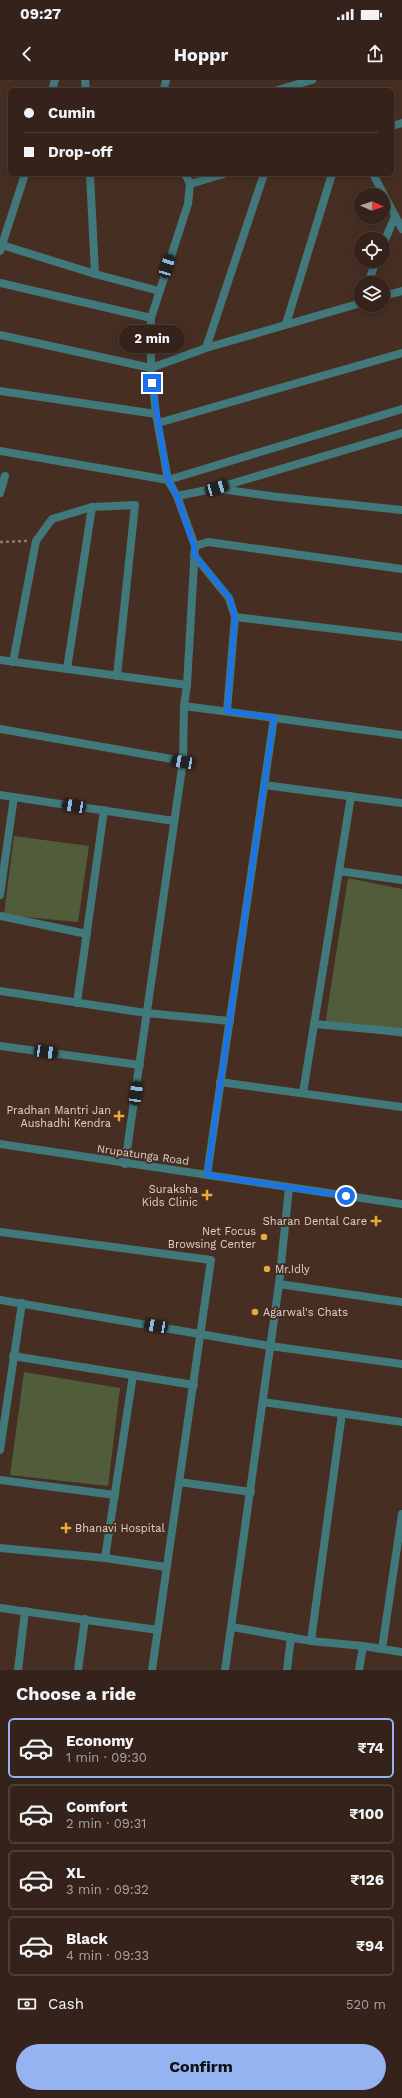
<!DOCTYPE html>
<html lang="en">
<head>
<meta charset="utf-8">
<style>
  :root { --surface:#35221a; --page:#3d2a23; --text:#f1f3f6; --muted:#aaa4a2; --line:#4f3f39; --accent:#95b2f1 }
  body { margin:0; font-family:"Work Sans",sans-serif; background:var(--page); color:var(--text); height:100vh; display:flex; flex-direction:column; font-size:15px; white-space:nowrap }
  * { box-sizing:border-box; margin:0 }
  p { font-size:13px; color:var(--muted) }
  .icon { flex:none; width:22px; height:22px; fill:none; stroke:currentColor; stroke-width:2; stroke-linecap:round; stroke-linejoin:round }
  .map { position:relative; height:1590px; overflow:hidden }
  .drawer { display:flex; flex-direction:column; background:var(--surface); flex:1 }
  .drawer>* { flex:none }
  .top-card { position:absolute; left:8px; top:8px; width:386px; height:88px; border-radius:6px; box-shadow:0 2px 10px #0003,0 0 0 1px var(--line); display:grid; align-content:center; height:88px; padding:0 16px; background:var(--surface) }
  .needle { width:26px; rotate:92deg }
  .tools { position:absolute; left:354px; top:108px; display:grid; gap:8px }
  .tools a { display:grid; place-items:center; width:36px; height:36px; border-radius:50%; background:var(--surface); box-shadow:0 2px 10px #0003,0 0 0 1px var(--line); font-size:20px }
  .end { position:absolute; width:18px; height:18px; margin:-9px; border:5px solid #1a73e8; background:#fff; box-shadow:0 0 0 2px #fff }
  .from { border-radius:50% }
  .bubble { position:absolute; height:28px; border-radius:14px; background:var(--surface); box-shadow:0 2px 10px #0003,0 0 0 1px var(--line); font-size:13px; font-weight:700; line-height:28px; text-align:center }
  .car { position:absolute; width:12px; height:24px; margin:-12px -6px; border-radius:5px; box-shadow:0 0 3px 1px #0007; background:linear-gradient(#222 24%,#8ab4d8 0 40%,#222 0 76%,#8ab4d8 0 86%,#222 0) }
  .top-card b { display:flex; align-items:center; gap:14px; height:38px; font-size:15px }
  .top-card b+b { border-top:1px solid var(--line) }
  .top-card i { width:10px; height:10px; background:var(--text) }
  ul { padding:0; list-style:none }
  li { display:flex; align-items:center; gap:12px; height:60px; margin:0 8px 6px; padding:0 8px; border:2px solid var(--line); border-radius:6px }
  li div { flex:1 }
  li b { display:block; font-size:15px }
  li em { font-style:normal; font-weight:700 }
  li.on { border-color:var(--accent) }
  li>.icon { width:36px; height:36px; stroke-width:1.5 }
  h2 { padding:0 16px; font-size:18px; line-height:48px }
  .pay { display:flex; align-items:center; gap:10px; height:44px; padding:0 16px; font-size:15px }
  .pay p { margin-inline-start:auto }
  .button { display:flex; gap:8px; margin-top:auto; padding:8px 16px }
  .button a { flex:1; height:46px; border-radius:24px; background:var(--accent); color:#111; font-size:16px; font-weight:700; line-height:46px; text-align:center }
  .status { display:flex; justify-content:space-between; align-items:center; height:28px; padding:0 20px; background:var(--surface); direction:ltr }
  .status svg { height:11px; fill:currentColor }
  header { display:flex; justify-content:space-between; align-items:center; height:52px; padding:0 16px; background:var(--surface); font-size:18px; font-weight:700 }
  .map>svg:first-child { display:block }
</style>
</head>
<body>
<div class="status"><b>09:27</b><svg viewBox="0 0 49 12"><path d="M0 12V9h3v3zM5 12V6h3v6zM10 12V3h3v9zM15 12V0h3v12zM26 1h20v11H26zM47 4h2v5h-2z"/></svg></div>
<header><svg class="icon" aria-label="back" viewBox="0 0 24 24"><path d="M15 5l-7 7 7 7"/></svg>Hoppr<svg class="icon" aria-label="share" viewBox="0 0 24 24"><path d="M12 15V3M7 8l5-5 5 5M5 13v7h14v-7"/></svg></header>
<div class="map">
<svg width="402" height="1590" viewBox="0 0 402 1590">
  <rect width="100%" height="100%" fill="#472e22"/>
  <g fill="#505c3a">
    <polygon points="14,756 89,766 78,842 4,835"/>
    <polygon points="348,798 402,809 402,957 325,945"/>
    <polygon points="24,1292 120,1308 108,1406 10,1395"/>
  </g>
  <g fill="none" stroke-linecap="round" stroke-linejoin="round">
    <polyline stroke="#907b72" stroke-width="2.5" stroke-dasharray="3 3" stroke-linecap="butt" points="0,462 27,461"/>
    <g stroke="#41787b" stroke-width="8">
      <polyline points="85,0 86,10"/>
      <polyline points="52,10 55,0"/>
      <polyline points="164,10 166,0"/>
      <polyline points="278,10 312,0"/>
      <polyline points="392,46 402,43"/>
      <polyline points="90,94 95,194"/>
      <polyline points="185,94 190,104 188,124 151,238 151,288 156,334 168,400 177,416 195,466 187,605"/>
      <polyline points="373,94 402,149"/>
      <polyline points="190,104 224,94"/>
      <polyline points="2,165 95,194 159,211"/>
      <polyline points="383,165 395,136"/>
      <polyline points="0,171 25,94"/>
      <polyline points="0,203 151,238"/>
      <polyline points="368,203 376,181"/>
      <polyline points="383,216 402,211"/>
      <polyline points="286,244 332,94"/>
      <polyline points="0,255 151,288 206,268 361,223"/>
      <polyline points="206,268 264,94"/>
      <polyline points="0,311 156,334"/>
      <polyline points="158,343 402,273"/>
      <polyline points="0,371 168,400 402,329"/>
      <polyline points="220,409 278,417 402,430"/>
      <polyline points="0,413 5,396"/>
      <polyline points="177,416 217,408 402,353"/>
      <polyline points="195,466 208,462 402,489"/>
      <polyline points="194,475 229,518 235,537 227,631"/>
      <polyline points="235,537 402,557"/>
      <polyline points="0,580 187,605 184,626 402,655"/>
      <polyline points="13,582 36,461 52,439 92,427 135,425 117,596"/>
      <polyline points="67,589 92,427"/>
      <polyline points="0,649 183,681"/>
      <polyline points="264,705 402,723"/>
      <polyline points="0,715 174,741"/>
      <polyline points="339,791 402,800"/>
      <polyline points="0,815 14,717"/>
      <polyline points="0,836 87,854"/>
      <polyline points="0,911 146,933 230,941"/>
      <polyline points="77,923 104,730"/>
      <polyline points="314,944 402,952"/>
      <polyline points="0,966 140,985"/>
      <polyline points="220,1002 402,1027"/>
      <polyline points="303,1013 351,716"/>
      <polyline points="0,1064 402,1124"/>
      <polyline points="125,1084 183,681 184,626"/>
      <polyline points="207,1095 274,638"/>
      <polyline points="0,1152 211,1180 152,1590"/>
      <polyline points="279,1204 402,1222"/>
      <polyline points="0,1220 270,1266 402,1284"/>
      <polyline points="13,1276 194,1305"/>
      <polyline points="263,1322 402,1342"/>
      <polyline points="0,1370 22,1223"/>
      <polyline points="0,1400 115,1415"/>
      <polyline points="179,1402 251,1412"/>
      <polyline points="0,1468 105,1478 166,1487"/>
      <polyline points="105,1478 133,1295"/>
      <polyline points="0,1528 158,1550"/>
      <polyline points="232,1547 311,1561 363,1566 402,1572"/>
      <polyline points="311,1561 342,1333"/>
      <polyline points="382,1569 402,1434"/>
      <polyline points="18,1590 25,1531"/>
      <polyline points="78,1590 85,1539"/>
      <polyline points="225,1590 279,1204 289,1108"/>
      <polyline points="287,1590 291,1557"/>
      <polyline points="359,1590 363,1566"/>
    </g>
  </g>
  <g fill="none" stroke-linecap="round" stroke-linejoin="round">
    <polyline stroke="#1a73e8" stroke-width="5" points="152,303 168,400 177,416 194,466 194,474 230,518 235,537 227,631 274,638 207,1095 346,1116"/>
  </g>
  <g fill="#eba939" stroke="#472e22" stroke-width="1.5">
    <path d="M117 1030h4v4h4v4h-4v4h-4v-4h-4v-4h4z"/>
    <path d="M205 1109h4v4h4v4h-4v4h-4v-4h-4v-4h4z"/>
    <path d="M374 1135h4v4h4v4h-4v4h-4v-4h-4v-4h4z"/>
    <circle cx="264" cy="1157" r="4"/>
    <circle cx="267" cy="1189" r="4"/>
    <circle cx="255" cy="1232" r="4"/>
    <path d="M64 1442h4v4h4v4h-4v4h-4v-4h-4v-4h4z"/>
  </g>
  <g text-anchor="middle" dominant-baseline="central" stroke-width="4" stroke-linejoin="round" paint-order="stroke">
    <g font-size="11" fill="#e1d0c9" stroke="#472e22" text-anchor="end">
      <text x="111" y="1030">Pradhan Mantri Jan<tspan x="111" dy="13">Aushadhi Kendra</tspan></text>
      <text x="198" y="1109">Suraksha<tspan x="198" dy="13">Kids Clinic</tspan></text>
      <text x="367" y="1141">Sharan Dental Care</text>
      <text x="256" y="1151">Net Focus<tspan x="256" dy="13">Browsing Center</tspan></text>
      <text x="275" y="1189" text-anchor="start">Mr.Idly</text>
      <text x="263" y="1232" text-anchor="start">Agarwal's Chats</text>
      <text x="75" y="1448" text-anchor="start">Bhanavi Hospital</text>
    </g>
    <g font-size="11" fill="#e1d0c9" stroke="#472e22">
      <text transform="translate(143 1075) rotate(8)">Nrupatunga Road</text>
    </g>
  </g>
</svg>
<div class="tools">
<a><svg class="needle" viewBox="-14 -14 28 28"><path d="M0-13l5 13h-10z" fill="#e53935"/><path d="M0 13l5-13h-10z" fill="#aaa4a2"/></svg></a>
<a><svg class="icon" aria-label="locate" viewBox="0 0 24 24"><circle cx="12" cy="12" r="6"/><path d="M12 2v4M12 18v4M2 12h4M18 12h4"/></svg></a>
<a><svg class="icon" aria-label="layers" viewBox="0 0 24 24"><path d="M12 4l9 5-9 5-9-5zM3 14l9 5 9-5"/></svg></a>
</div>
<i class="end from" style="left:346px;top:1116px"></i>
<i class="end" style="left:152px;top:303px"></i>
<div class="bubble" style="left:119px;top:245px;width:66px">2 min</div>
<i class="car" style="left:167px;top:186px;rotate:17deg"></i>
<i class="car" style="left:217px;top:408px;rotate:74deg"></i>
<i class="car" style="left:183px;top:682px;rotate:280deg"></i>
<i class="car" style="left:74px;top:726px;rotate:279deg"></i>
<i class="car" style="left:46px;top:972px;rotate:98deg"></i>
<i class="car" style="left:136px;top:1013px;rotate:8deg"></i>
<i class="car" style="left:156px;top:1246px;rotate:280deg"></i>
<div class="top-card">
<b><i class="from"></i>Cumin</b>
<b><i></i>Drop-off</b>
</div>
</div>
<section class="drawer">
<h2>Choose a ride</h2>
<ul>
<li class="on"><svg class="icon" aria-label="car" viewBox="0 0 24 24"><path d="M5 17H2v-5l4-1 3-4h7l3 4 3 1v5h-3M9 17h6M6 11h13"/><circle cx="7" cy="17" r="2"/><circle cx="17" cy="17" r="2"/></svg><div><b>Economy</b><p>1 min · 09:30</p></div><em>₹74</em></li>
<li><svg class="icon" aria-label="car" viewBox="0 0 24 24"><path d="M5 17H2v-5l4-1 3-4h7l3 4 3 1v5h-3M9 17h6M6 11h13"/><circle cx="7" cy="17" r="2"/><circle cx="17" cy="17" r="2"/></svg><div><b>Comfort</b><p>2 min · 09:31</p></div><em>₹100</em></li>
<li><svg class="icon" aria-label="car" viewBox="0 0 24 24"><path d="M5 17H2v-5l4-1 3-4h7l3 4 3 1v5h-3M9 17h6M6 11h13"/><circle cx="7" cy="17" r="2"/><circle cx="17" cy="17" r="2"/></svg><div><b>XL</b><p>3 min · 09:32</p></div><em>₹126</em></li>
<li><svg class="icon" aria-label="car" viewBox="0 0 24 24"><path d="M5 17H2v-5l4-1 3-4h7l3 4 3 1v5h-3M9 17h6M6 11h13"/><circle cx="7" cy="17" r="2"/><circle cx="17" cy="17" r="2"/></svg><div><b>Black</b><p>4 min · 09:33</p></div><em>₹94</em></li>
</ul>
<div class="pay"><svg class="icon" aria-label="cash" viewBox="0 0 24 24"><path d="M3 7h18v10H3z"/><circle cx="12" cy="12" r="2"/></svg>Cash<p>520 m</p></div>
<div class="button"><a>Confirm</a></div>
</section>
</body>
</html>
